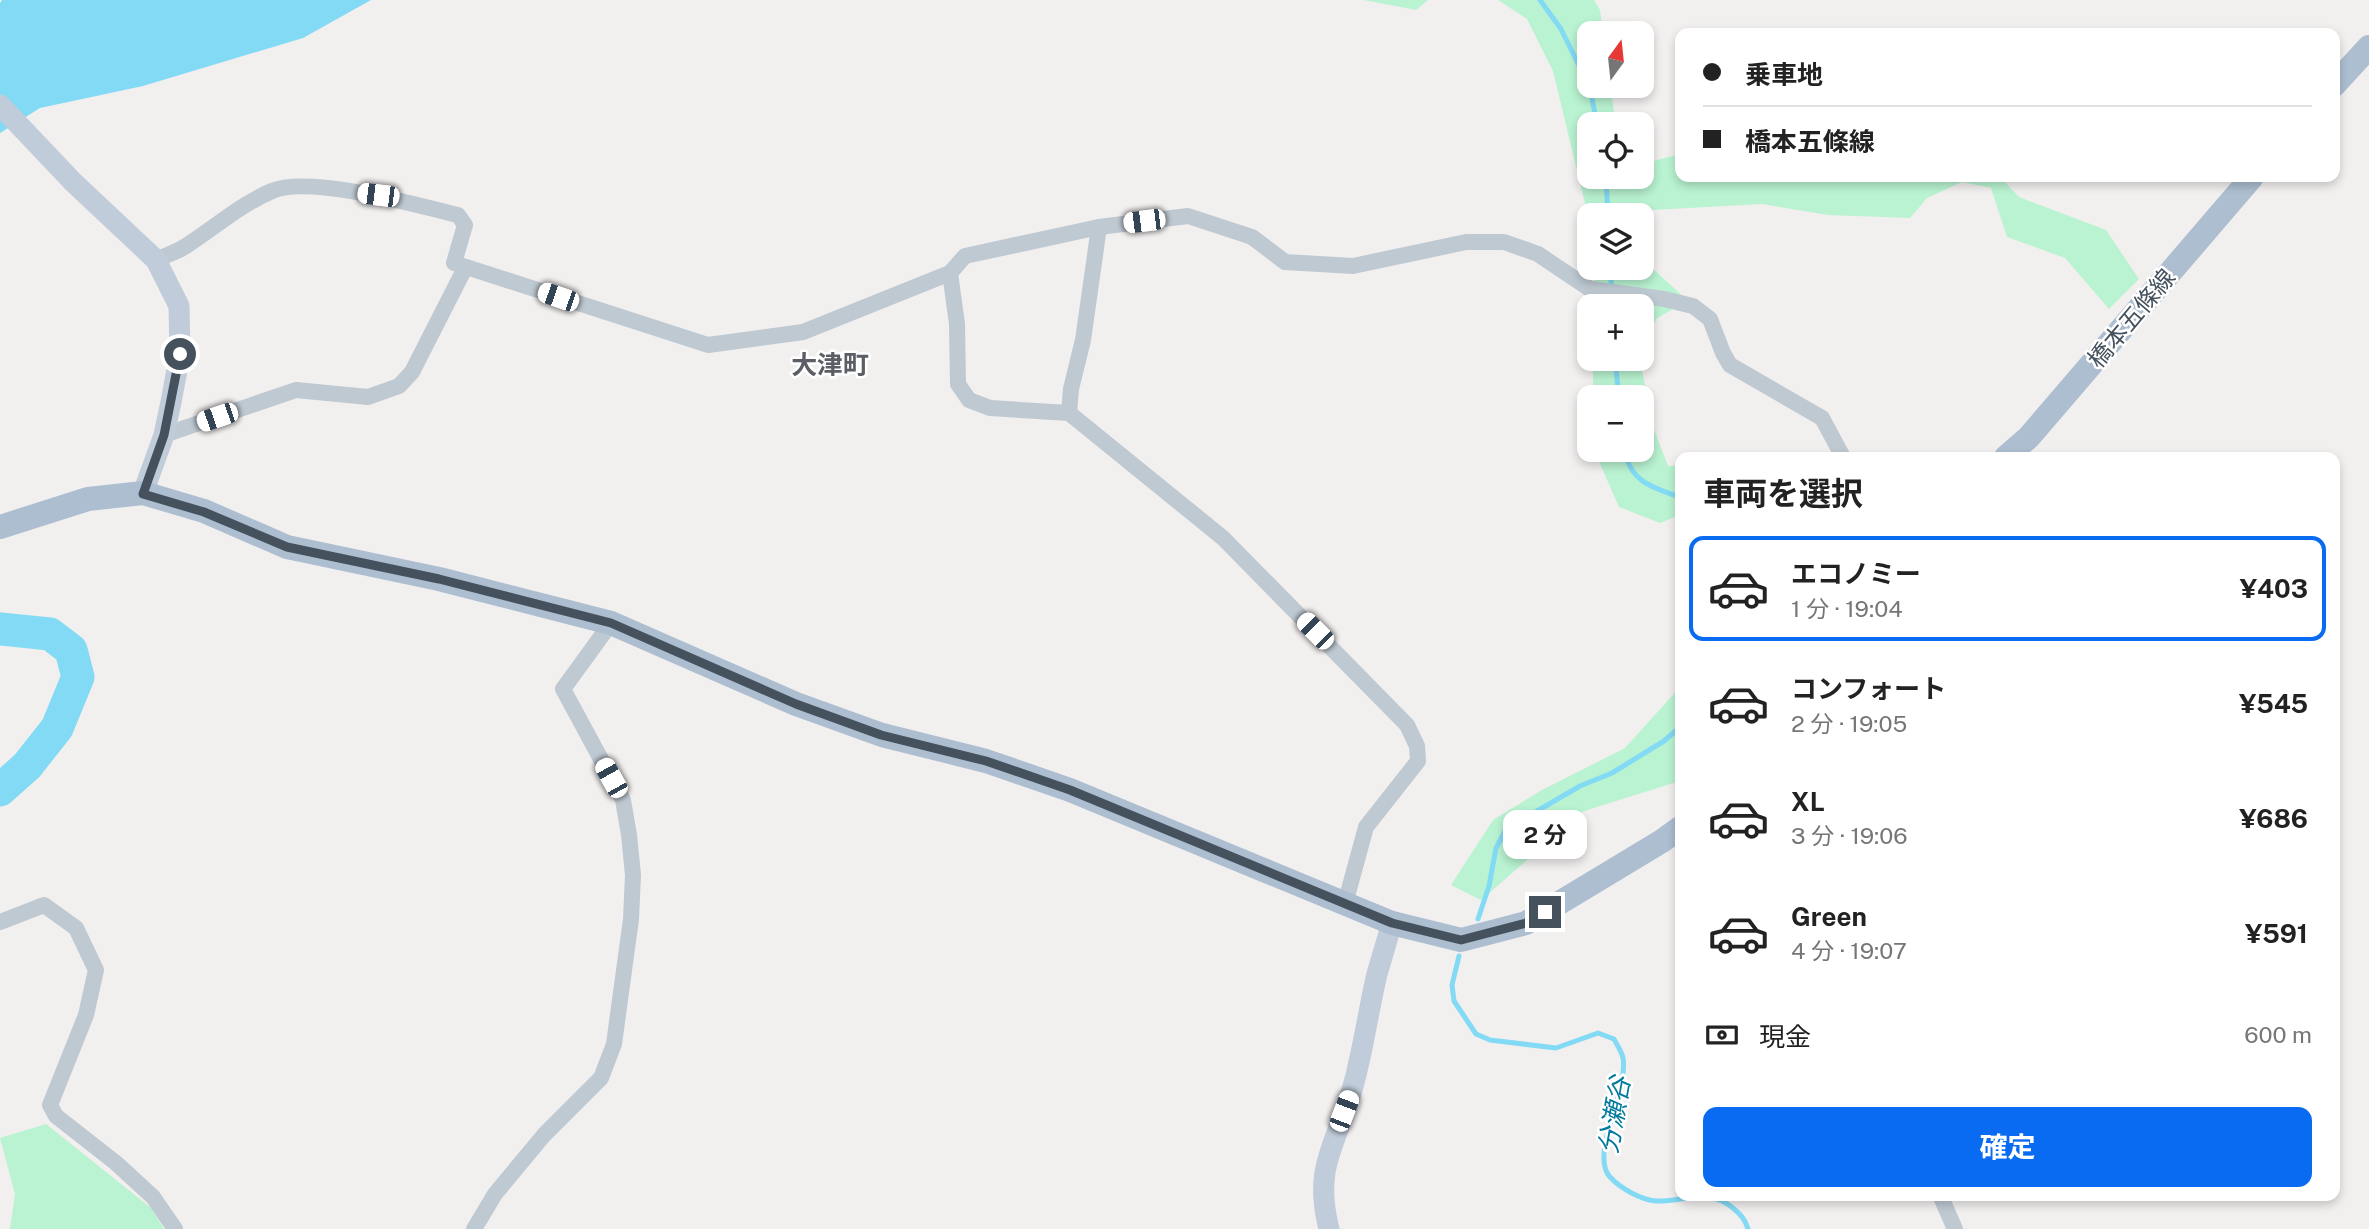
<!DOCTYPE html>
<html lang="ja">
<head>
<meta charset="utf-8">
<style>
  :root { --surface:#fff; --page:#f2f2f2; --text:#222; --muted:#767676; --line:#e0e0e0; --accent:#096bf1 }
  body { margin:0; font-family:"Public Sans","Noto Sans JP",sans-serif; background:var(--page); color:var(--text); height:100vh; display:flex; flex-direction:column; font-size:26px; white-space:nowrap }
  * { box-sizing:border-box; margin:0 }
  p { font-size:23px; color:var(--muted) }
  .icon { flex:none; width:38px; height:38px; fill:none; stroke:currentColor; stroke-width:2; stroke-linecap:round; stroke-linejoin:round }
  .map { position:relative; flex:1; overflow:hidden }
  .panel { position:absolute; left:1675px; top:452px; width:665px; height:749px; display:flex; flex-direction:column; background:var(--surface); border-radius:14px; box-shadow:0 4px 10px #0003 }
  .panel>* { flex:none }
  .hud { position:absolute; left:1675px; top:28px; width:665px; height:154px; border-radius:14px; box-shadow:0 4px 10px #0003; display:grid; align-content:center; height:154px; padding:0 28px; background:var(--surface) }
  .needle { width:46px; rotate:15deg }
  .controls { position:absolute; left:1577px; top:21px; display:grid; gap:14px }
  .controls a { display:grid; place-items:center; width:77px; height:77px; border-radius:14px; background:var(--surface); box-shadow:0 4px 10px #0003; font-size:35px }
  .end { position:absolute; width:32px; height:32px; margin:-16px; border:9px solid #45525e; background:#fff; box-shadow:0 0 0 4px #fff }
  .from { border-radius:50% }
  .bubble { position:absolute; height:49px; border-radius:14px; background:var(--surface); box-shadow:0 4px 10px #0003; font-size:23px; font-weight:700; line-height:49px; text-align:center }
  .car { position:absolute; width:21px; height:42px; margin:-21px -10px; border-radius:9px; box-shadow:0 0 5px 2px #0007; background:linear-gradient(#fff 24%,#345 0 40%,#fff 0 76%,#345 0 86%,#fff 0) }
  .hud b { display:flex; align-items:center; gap:24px; height:66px; font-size:26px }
  .hud b+b { border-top:2px solid var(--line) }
  .hud i { width:18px; height:18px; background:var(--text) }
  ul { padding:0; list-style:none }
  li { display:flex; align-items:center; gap:21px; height:105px; margin:0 14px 10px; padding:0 14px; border:4px solid transparent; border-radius:14px }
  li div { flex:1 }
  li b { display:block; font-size:26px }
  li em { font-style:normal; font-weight:700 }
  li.current { border-color:var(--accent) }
  li>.icon { width:63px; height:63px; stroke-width:1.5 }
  h2 { padding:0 28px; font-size:32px; line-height:84px }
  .pay { display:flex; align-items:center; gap:18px; height:77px; padding:0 28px; font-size:26px }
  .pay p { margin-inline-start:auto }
  .primary-button { display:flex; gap:14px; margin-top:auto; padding:14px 28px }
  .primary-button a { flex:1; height:80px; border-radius:14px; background:var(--accent); color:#fff; font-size:28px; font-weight:700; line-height:80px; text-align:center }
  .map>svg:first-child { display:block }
</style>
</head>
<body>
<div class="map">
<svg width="2369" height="1229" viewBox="0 0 2369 1229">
  <rect width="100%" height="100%" fill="#f2efef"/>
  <g fill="#b9f3d1">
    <polygon points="1364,0 1428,0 1416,10"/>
    <polygon points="1498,0 1594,0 1600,10 1603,33 1589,33 1589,86 1610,86 1616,124 1589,124 1589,177 1642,177 1642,164 1680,154 1680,177 2000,177 2019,197 2106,230 2139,279 2109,309 2065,258 2007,237 1991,188 1962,182 1927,198 1910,218 1828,215 1762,204 1652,210 1651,267 1688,301 1657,318 1642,347 1642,306 1595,306 1594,268 1642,268 1642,215 1589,215 1589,220 1553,71 1527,19"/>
    <polygon points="1593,359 1640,359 1653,427 1668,466 1680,465 1680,515 1660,523 1619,507 1594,450 1642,450 1642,397 1593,397"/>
    <polygon points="1680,687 1680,781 1584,811 1481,900 1451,885 1493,820 1542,790 1625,748"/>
    <polygon points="46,1124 151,1208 164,1229 10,1229 15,1194 0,1138"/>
  </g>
  <polygon fill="#83daf4" points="2,0 371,0 303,38 143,86 40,108 0,133 0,3"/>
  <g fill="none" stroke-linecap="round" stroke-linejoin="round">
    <g stroke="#83daf4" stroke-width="5">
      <polyline points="1540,0 1561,29 1590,88 1597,124"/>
      <polyline points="1606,177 1608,215"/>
      <polyline points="1610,268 1613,306"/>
      <polyline points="1615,359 1619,397"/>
      <path d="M1625,450C1629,481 1653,488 1680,497"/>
      <polyline points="1478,919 1489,886 1496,848 1506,829 1580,786 1612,773 1664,741 1680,727"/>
      <path d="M1459,956L1452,985L1454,1001L1476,1034L1490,1040L1556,1048L1598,1033L1614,1039C1617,1045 1622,1052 1623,1058C1629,1090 1589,1154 1610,1177C1620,1188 1641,1200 1656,1201C1686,1202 1707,1187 1733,1208C1741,1215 1745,1219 1748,1229"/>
    </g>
    <polyline stroke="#83daf4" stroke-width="33" points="0,629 50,634 71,650 78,677 57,728 27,766 0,790"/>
    <g stroke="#bec9d2" stroke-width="16">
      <path d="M156,260C166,255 177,252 186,246C214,228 241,204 272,191C309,175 417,205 458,215L465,225L454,263L708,345L803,332L950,273L965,256L1099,227L1188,216L1252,237L1285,262L1353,266L1466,242H1504L1538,254L1590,289L1664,299L1693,306L1710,319L1723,353L1730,365L1822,418L1843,457"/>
      <polyline points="950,273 957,324 958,384 969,400 990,408 1069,413 1223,538 1407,725 1417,746 1418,761 1366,827 1345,904"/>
      <polyline points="1069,413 1071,389 1083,340 1099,227"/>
      <polyline points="164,435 296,390 368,397 399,386 412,372 465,268"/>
      <polyline points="0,922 44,905 76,928 96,970 86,1015 50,1105 56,1116 116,1163 153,1197 175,1229"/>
      <polyline points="1940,1195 1955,1229"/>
      <polyline points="474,1229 495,1194 544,1135 601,1078 614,1044 631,919 633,875 629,835 623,800 563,689 611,623"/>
    </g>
    <g stroke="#c0ccda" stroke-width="21">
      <polyline points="0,105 73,182 156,260 179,306 180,354 171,402 164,435 143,493"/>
      <path d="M1329,1229C1313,1167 1336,1145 1352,1090C1363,1052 1368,1012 1377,974C1382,957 1387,940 1392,923"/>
    </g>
    <g stroke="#acbed0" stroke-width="24">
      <polyline points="2334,85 2369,47"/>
      <polyline points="2006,457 2029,437 2252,177"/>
      <polyline points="0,527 88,499 143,493 204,511 287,547 439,579 611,623 796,704 882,735 986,761 1070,790 1392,923 1461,940 1526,923 1662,841 1680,828"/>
    </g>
  </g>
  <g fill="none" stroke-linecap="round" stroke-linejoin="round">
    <polyline stroke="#45525e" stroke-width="9" points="180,354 164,435 143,494 204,512 287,547 439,579 611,623 796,704 881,735 986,761 1070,790 1392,923 1461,940 1526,923 1545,912"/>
  </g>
  <g text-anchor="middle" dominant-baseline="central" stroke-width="5" stroke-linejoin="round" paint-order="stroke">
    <g font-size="24" fill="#45525e" stroke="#fff">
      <text transform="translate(2131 318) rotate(-50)">橋本五條線</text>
    </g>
    <g font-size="26" font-weight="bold" fill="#5b5f65" stroke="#fff">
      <text x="830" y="364">大津町</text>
    </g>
    <g font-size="26" font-style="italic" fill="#037a9d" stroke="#fff">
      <text transform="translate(1614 1115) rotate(-80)">分瀬谷</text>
    </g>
  </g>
</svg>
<div class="controls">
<a><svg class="needle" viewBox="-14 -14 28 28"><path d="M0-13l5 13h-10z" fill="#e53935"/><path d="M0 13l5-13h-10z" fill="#767676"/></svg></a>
<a><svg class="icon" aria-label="locate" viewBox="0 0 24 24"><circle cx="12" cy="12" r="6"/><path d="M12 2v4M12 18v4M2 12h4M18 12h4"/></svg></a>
<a><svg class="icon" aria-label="layers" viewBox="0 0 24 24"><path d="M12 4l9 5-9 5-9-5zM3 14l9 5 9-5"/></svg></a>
<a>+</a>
<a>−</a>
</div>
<i class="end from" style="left:180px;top:354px"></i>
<i class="end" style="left:1545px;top:912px"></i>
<div class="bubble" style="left:1503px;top:810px;width:84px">2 分</div>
<i class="car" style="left:378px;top:195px;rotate:277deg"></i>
<i class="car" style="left:1144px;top:221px;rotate:263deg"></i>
<i class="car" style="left:558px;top:297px;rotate:289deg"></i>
<i class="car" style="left:217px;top:417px;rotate:251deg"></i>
<i class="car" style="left:1315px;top:631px;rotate:315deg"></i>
<i class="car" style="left:611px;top:778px;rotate:331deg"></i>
<i class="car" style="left:1344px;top:1111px;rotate:21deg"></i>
<div class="hud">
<b><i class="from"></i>乗車地</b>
<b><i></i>橋本五條線</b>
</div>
<section class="panel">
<h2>車両を選択</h2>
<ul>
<li class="current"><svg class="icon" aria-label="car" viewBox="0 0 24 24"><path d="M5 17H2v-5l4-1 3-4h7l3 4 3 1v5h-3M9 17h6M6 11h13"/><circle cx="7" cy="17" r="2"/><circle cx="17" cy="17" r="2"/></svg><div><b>エコノミー</b><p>1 分 · 19:04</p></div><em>¥403</em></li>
<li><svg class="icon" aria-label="car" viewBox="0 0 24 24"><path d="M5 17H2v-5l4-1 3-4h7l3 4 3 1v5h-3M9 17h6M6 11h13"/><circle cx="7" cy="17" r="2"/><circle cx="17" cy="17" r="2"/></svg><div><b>コンフォート</b><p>2 分 · 19:05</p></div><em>¥545</em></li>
<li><svg class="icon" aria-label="car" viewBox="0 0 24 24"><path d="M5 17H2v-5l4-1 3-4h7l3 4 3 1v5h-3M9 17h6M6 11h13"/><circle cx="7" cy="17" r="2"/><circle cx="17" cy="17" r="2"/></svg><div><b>XL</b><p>3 分 · 19:06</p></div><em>¥686</em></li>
<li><svg class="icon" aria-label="car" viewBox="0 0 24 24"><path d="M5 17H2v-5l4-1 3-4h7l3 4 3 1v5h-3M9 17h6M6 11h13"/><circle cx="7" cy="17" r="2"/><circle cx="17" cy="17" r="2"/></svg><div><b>Green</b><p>4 分 · 19:07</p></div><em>¥591</em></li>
</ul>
<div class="pay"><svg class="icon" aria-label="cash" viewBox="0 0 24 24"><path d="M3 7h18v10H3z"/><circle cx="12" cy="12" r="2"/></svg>現金<p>600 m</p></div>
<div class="primary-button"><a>確定</a></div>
</section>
</div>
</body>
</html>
